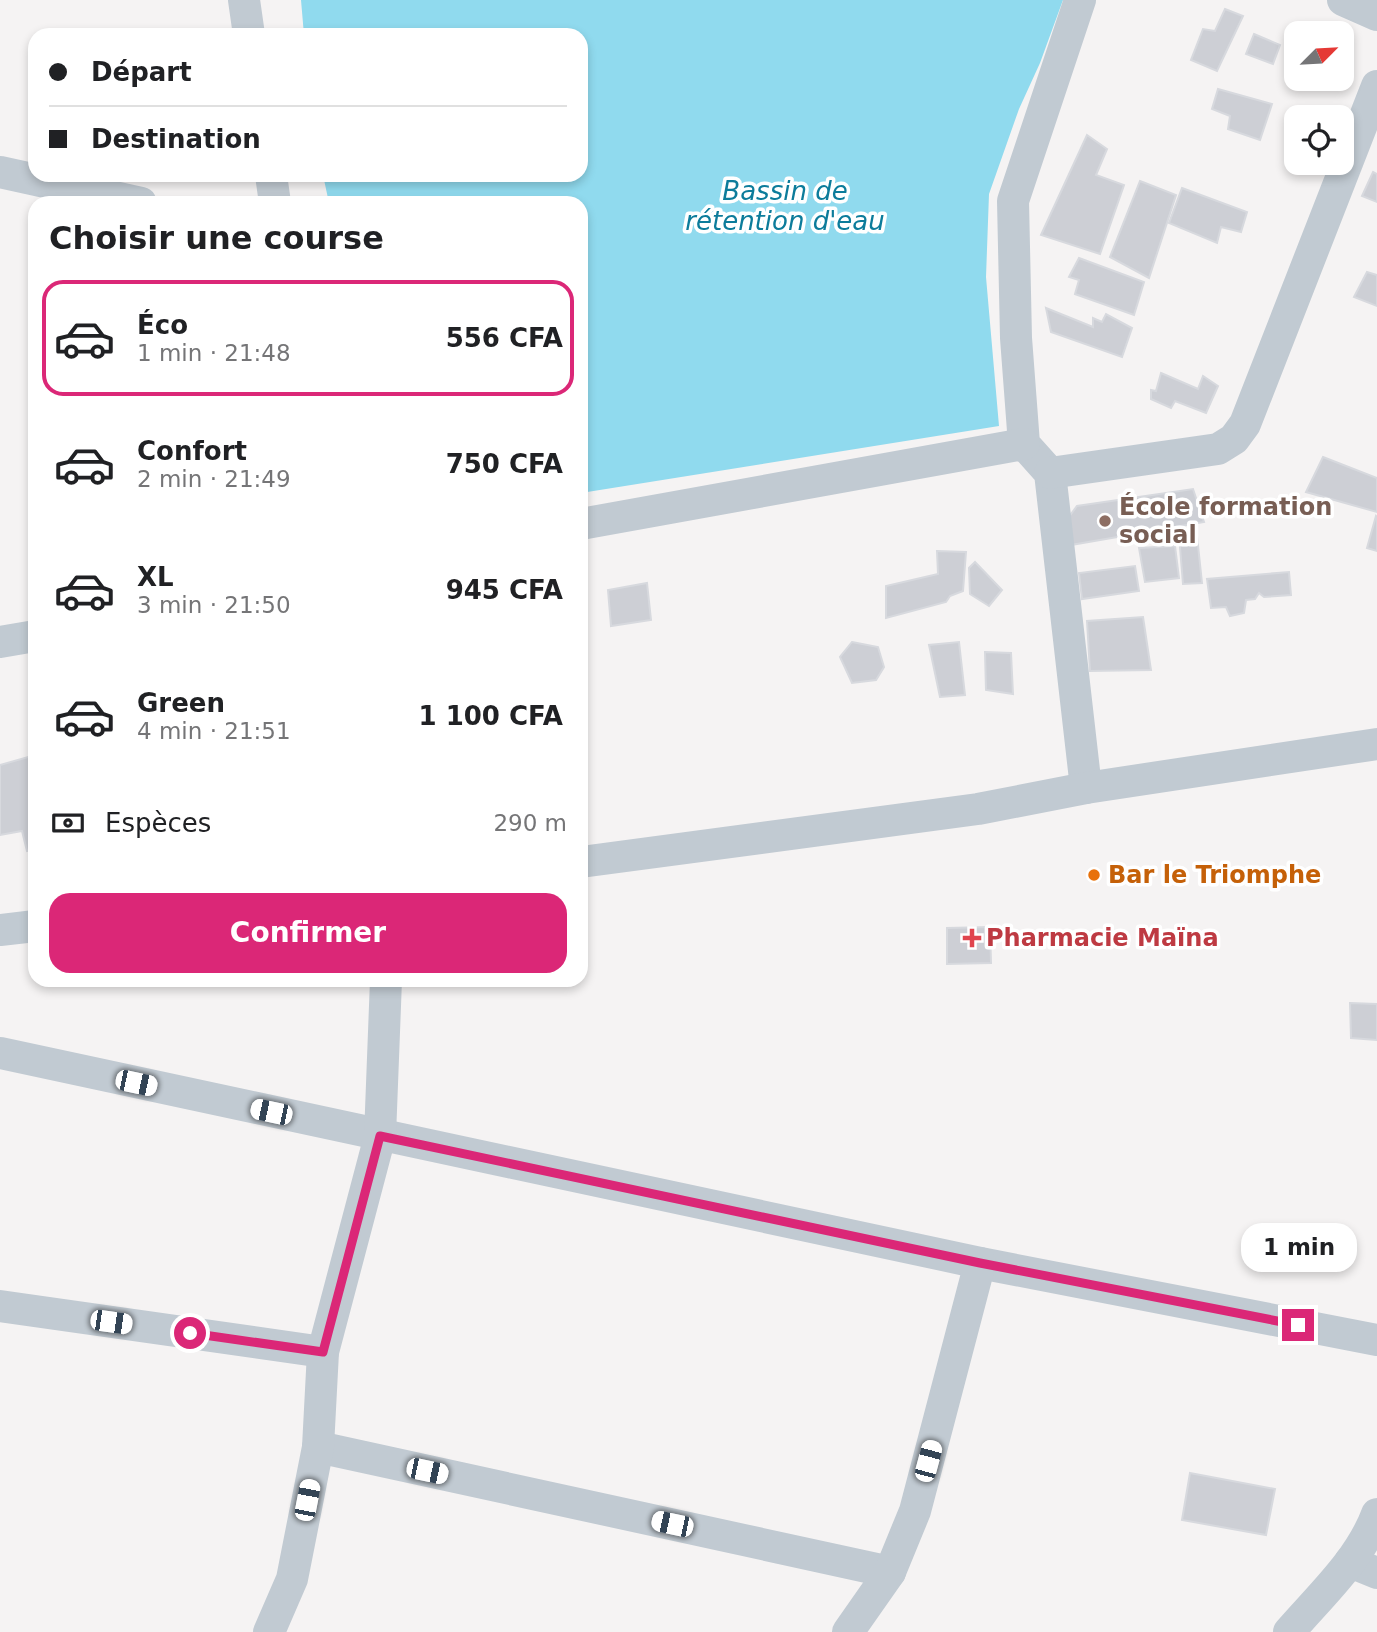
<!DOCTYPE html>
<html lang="fr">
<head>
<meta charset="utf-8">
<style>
  :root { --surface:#fff; --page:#f6f6f6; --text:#202124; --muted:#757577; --line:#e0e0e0; --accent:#db2777 }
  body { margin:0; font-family:"DejaVu Sans",sans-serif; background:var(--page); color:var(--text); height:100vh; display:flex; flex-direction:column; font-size:26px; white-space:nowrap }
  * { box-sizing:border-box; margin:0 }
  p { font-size:23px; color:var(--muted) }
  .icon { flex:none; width:38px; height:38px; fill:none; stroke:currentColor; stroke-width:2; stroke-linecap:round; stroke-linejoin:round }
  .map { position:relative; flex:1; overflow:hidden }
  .sheet { position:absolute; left:28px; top:196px; width:560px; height:791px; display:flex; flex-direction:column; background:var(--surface); border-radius:21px; box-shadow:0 4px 10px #0003 }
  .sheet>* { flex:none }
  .hud { position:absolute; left:28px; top:28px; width:560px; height:154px; border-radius:21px; box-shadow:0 4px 10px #0003; display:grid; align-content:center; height:154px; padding:0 21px; background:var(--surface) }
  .needle { width:46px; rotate:66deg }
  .tools { position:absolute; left:1284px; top:21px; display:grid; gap:14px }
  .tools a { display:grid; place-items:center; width:70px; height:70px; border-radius:14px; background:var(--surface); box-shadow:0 4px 10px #0003; font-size:35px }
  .end { position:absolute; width:32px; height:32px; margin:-16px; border:9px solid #db2777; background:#fff; box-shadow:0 0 0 4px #fff }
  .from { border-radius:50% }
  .bubble { position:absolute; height:49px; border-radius:21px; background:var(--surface); box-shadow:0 4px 10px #0003; font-size:23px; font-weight:800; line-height:49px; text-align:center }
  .car { position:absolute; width:21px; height:42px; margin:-21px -10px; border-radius:9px; box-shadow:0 0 5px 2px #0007; background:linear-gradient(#fff 24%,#345 0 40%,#fff 0 76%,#345 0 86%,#fff 0) }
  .hud b { display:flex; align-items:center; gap:24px; height:66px; font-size:26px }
  .hud b+b { border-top:2px solid var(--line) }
  .hud i { width:18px; height:18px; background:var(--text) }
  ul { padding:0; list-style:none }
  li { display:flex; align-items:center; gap:21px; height:116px; margin:0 14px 10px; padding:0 7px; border:4px solid transparent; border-radius:21px }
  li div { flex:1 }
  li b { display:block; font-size:26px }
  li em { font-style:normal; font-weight:800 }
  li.selected { border-color:var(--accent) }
  li>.icon { width:63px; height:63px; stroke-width:1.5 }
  h2 { padding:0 21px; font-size:32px; line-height:84px }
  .pay { display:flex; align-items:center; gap:18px; height:77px; padding:0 21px; font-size:26px }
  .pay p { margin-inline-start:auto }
  .primary-button { display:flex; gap:14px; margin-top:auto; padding:14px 21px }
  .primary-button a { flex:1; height:80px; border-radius:21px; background:var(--accent); color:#fff; font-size:28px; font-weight:800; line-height:80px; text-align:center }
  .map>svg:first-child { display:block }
</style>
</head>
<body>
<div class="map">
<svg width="1377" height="1632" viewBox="0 0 1377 1632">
  <rect width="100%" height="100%" fill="#f5f3f3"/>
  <polygon fill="#90daee" points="301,0 1063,0 1040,63 1019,109 989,194 986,277 999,426 581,493 581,203 329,203 323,175 581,175 581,35 304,35"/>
  <g fill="#cdcfd5" stroke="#d7d9de" stroke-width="2">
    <polygon points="1225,9 1243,16 1217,71 1191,60 1203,29 1215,31"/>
    <polygon points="1254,34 1280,45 1273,64 1246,54"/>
    <polygon points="1218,89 1272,104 1260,140 1228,129 1230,116 1212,109"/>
    <polygon points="1087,135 1107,149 1096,175 1124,185 1100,254 1041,235"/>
    <polygon points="1373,172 1377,174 1377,202 1362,196"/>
    <polygon points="1140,181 1176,195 1149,278 1110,257"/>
    <polygon points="1182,188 1247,212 1241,232 1221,227 1217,243 1169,223"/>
    <polygon points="1079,258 1144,282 1134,315 1075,294 1079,280 1069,277"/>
    <polygon points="1367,272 1377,275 1377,306 1354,297"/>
    <polygon points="1046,308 1093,327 1093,318 1102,322 1106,314 1132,328 1122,357 1051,332"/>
    <polygon points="1161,373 1198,389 1203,376 1218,386 1206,413 1175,401 1171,408 1151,399 1151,390 1156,391"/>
    <polygon points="1323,457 1377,478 1377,512 1306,492"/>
    <polygon points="1193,489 1204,522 1071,545 1068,518 1077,506"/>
    <polygon points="1376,516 1377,517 1377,551 1367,548"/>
    <polygon points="1179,535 1197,536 1202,583 1183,584"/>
    <polygon points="1175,546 1179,578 1145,582 1139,548"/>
    <polygon points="937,551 966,552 963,591 950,596 946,602 886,618 886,586 938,574"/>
    <polygon points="975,562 1002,590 989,606 970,594 969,568"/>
    <polygon points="1135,566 1139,591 1082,599 1079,573"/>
    <polygon points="1289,572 1291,595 1264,597 1259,593 1255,599 1246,600 1244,613 1230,616 1226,607 1211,608 1207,579"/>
    <polygon points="647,583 651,620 611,626 608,590"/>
    <polygon points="1143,617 1151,670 1090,671 1087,621"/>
    <polygon points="852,642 878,647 884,667 876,680 852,683 840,657"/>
    <polygon points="959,642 965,695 940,697 929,645"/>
    <polygon points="985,652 1011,653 1013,694 986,690"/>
    <polygon points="35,755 35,849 27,851 22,831 0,835 0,765"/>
    <polygon points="990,927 991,963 947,964 947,928"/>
    <polygon points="1350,1003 1377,1004 1377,1040 1351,1038"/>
    <polygon points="1190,1473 1275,1489 1266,1535 1182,1520"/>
  </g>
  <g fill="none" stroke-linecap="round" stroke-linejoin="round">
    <g stroke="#c1cad2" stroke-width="32">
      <polyline points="244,0 249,35"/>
      <polyline points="1080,0 1013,201 1016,338 1024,444 1050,473 1086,788"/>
      <polyline points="1343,0 1377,15"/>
      <polyline points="0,172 141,203"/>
      <polyline points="271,175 275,203"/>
      <polyline points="1050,473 1218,449 1234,439 1245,424 1377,86"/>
      <polyline points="581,524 1024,444"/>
      <polyline points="0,642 35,636"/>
      <polyline points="581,862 978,809 1086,788 1377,744"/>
      <polyline points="0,930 35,926"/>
      <polyline points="0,1053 980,1263 1377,1340"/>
      <polyline points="0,1306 323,1352"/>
      <polyline points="318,1447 890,1572"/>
      <polyline points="1350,1562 1377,1573"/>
      <polyline points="269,1632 292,1579 318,1447 323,1352 380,1136 386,980"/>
      <polyline points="848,1632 890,1572 915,1511 980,1263"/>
      <path d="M1289,1632C1320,1596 1360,1560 1377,1514"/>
    </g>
  </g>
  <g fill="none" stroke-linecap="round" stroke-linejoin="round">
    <polyline stroke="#db2777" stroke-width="9" points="190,1333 323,1352 380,1136 980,1263 1298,1325"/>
  </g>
  <circle fill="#8d6e63" stroke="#fff" stroke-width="2.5" cx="1105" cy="521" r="7"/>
  <circle fill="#e8710a" stroke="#fff" stroke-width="2.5" cx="1094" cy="875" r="7"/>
  <path fill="#e0444e" stroke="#fff" stroke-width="2.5" d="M968.5 927.5h7v7h7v7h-7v7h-7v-7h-7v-7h7z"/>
  <g text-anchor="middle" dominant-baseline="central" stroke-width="7" stroke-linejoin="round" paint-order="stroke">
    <g font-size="24" font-weight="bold" fill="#785e54" stroke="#fff" text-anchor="start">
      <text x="1119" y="507">École formation<tspan x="1119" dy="28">social</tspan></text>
    </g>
    <g font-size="24" font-weight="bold" fill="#c56008" stroke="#fff" text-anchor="start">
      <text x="1108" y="875">Bar le Triomphe</text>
    </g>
    <g font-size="24" font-weight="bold" fill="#be3a42" stroke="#fff" text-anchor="start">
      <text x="986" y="938">Pharmacie Maïna</text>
    </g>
    <g font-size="26" font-style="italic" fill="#0c7c9b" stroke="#fff">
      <text x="785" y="191">Bassin de<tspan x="785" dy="30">rétention d'eau</tspan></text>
    </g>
  </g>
</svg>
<div class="tools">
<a><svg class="needle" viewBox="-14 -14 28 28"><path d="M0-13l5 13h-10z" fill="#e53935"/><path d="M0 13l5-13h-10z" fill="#757577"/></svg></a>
<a><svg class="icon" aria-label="locate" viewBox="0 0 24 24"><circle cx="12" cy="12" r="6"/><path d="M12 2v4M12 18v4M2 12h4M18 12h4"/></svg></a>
</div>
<i class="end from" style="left:190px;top:1333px"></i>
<i class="end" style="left:1298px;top:1325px"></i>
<div class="bubble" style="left:1241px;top:1223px;width:116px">1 min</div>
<i class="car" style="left:136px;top:1083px;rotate:102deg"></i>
<i class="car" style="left:271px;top:1112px;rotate:282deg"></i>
<i class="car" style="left:111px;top:1322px;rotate:98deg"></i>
<i class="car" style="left:928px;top:1461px;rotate:15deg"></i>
<i class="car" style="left:427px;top:1471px;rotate:102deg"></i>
<i class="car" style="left:307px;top:1500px;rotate:11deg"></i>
<i class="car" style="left:672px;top:1524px;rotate:282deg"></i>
<div class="hud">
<b><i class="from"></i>Départ</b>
<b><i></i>Destination</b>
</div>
<section class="sheet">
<h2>Choisir une course</h2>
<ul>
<li class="selected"><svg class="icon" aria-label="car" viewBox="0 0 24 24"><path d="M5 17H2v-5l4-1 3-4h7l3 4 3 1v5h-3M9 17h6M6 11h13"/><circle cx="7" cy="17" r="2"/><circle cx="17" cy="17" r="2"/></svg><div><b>Éco</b><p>1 min · 21:48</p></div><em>556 CFA</em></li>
<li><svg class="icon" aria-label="car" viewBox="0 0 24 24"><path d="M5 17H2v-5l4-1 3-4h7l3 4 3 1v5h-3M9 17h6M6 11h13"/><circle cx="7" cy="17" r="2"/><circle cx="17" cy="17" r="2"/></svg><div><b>Confort</b><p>2 min · 21:49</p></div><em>750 CFA</em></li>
<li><svg class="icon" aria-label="car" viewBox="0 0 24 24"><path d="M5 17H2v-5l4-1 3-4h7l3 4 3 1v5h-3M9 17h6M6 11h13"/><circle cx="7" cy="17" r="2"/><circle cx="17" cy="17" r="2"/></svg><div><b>XL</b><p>3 min · 21:50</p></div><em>945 CFA</em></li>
<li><svg class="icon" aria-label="car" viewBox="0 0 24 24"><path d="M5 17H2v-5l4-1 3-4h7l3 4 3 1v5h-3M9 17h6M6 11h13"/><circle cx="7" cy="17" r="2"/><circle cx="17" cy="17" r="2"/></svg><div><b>Green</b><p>4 min · 21:51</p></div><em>1 100 CFA</em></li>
</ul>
<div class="pay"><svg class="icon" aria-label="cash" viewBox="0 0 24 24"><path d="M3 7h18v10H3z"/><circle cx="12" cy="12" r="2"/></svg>Espèces<p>290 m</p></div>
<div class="primary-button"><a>Confirmer</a></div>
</section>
</div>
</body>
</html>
